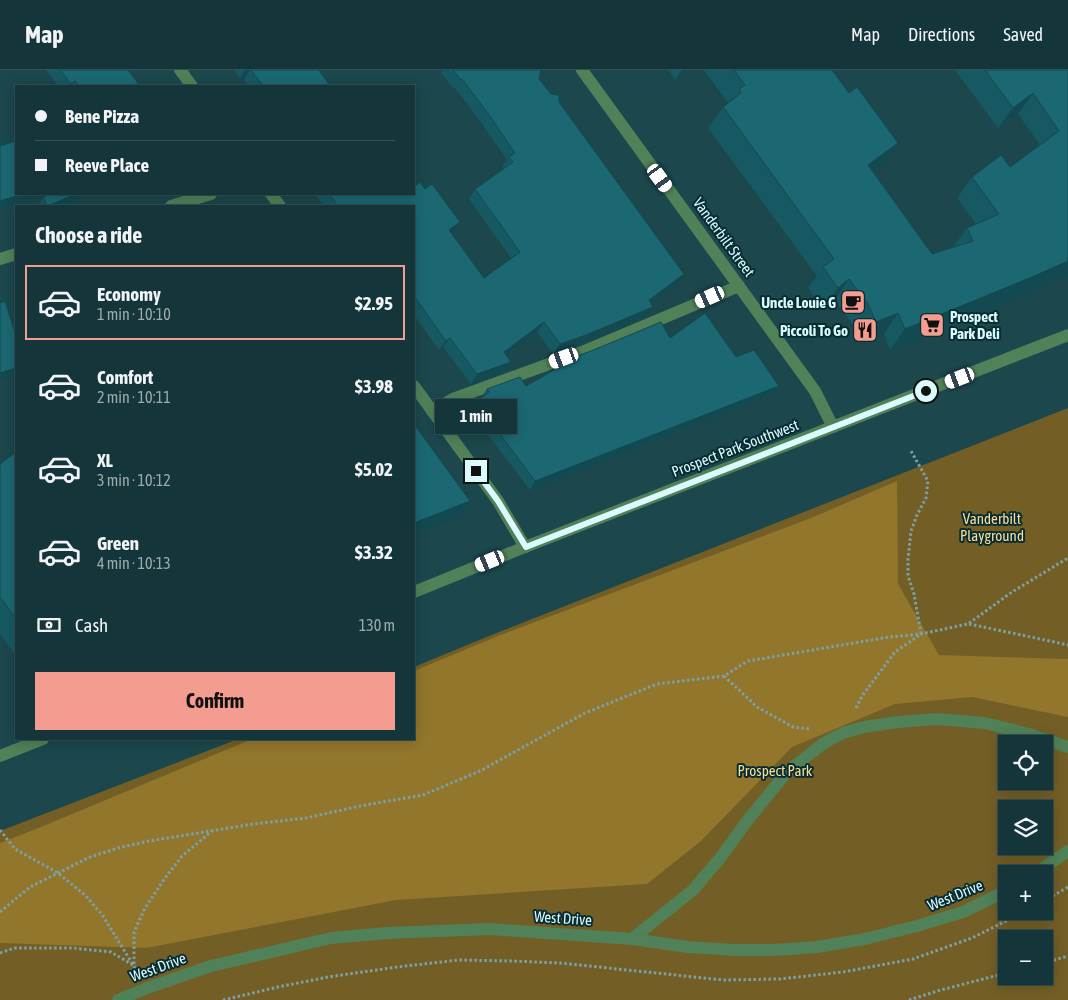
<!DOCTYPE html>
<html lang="en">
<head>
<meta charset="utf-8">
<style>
  :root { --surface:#14353a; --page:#214045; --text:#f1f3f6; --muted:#9dabaf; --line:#335054; --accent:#f59c90 }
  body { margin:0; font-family:"Asap Condensed",sans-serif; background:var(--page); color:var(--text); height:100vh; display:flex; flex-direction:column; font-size:19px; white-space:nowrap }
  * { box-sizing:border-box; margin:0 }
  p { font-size:16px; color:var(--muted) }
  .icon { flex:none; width:28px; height:28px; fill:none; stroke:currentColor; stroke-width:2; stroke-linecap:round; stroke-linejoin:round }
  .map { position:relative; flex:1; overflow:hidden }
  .sheet { position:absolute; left:15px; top:135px; width:400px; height:535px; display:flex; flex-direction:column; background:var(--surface); border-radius:0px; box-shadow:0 2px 12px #0003,0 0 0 1px var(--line) }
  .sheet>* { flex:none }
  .hud { position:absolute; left:15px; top:15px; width:400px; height:110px; border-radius:0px; box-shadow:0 2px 12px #0003,0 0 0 1px var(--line); display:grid; align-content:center; height:110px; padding:0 20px; background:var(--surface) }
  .buttons { position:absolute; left:998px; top:665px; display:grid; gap:10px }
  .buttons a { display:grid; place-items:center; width:55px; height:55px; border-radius:0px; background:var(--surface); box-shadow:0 2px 12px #0003,0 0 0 1px var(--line); font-size:25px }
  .end { position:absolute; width:22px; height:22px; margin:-11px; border:6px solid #dbfafe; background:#111; box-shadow:0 0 0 2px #111 }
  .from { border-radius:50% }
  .bubble { position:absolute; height:35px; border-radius:0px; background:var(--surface); box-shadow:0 2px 12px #0003,0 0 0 1px var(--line); font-size:16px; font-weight:700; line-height:35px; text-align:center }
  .car { position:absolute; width:15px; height:30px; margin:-15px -8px; border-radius:6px; box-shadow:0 0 4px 1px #0007; background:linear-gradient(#fff 24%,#345 0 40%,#fff 0 76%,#345 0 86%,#fff 0) }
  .hud b { display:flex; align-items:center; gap:18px; height:48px; font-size:19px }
  .hud b+b { border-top:1px solid var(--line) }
  .hud i { width:12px; height:12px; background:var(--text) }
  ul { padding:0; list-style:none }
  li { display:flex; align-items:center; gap:15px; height:75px; margin:0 10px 8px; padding:0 10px; border:2px solid transparent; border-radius:0px }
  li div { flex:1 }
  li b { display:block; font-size:19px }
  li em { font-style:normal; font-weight:700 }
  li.current { border-color:var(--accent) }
  li>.icon { width:45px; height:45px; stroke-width:1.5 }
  h2 { padding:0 20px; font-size:22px; line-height:60px }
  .pay { display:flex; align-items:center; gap:12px; height:55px; padding:0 20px; font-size:19px }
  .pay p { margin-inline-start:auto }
  .cta { display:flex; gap:10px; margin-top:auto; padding:10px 20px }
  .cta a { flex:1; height:58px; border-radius:0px; background:var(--accent); color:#111; font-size:20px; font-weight:700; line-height:58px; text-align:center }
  header { display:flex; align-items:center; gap:30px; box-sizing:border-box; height:70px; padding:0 25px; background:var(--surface); border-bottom:1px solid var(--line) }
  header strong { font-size:24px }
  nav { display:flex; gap:28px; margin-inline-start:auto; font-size:18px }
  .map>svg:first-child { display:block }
</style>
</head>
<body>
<header>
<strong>Map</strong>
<nav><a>Map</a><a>Directions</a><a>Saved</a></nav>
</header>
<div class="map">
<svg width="1068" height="930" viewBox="0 0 1068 930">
  <rect width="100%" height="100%" fill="#1b474d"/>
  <path fill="#735e26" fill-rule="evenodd" d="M1068,338V930H0V761L238,669H414V597L489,566ZM1006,674H1044V711H1006ZM1006,739H1044V776H1006ZM1006,804H1044V841H1006ZM1006,869H1044V906H1006Z"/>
  <polygon fill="#91762c" points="897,411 898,514 939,585 1068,589 1068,647 972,627 895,634 792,677 701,771 647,814 396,830 146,878 0,873 0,773 41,757 252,669 414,669 414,601 498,566 811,448"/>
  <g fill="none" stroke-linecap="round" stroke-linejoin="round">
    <g stroke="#7ba1a6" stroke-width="3" stroke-dasharray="2.5 2.5" stroke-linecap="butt">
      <polyline points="969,554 1045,570 1068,575"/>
      <polyline points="724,606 757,637 793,657 810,659"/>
      <polyline points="856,638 862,626 895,582 921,564 914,524 908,506 908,489 911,461 917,445 926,428 928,411 911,381"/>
      <polyline points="0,760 15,779 58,803 86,826 103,846 135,898"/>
      <polyline points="1044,831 1068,817"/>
      <polyline points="0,842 30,817 90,787 118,778 149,771 253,754 306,748 360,736 423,725 480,701 585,643 657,614 724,606 748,591 889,567 921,564 968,554 1012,522 1068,488"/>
      <polyline points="0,883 14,878 73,878 111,882 133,895"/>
      <polyline points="1044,893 1068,886"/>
      <polyline points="134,894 134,862 145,838 163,811 182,786 212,761"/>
      <polyline points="223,930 278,917 328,907 397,897 459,890 512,891 560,893 723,910 780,909 843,902 913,889 972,868 1026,841"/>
      <polyline points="909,930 941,920 1006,903"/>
    </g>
    <polyline stroke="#508158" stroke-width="12" points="432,341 453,329 582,282 739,216"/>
    <g stroke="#508158" stroke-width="12">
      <polyline points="1035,804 1068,781"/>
      <polyline points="632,869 693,820 721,787 747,751 787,702 824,673 843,663 864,657 898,652 937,649 985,653 1029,664 1068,677"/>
      <polyline points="118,930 147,918 211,896 331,868 387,863 490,859 632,869 688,877 734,880 775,880 817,877 865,869 917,856 963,842 1006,821"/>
    </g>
    <g stroke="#508158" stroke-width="12">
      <polyline points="180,0 192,16"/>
      <polyline points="582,0 815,321 833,357"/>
      <polyline points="271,124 280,136"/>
      <polyline points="171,136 211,124"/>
      <polyline points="0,189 16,184"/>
      <polyline points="414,316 498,431 525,477"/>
    </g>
    <g stroke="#508158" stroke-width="12">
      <polyline points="414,522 525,477 1068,265"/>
      <polyline points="0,686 43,669"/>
    </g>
  </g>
  <g fill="#175962">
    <polygon points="46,0 128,0 140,16 58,16"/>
    <polygon points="234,0 319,0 330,16 249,16 244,9 240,8"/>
    <polygon points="443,0 541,0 539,9 551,24 559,32 677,214 651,233 646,246 579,274 553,284 537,262 506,285 511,292 504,302 471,314 443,277 439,280 414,245 414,136 324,136 315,124 414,124 453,162 452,163 484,208 511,188 469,129 475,119 504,99 502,96 507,90 480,51 455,18 454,19 441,3"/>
    <polygon points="668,0 689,0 675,10"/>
    <polygon points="704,0 832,0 849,23 898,73 883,94 873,101 932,184 953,177 967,158 976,154 957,128 972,107 1010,97 1040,75 1018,44 998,58 955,0 1068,0 1068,205 1017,228 890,280 884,264 861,273 853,255 835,230 824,239 808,218 817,206 708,58 723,37 728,33"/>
    <polygon points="49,124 90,124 63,136 37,136 43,128"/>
    <polygon points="670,268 736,287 773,324 530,420 470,341 476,332 481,328 487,319 526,316 566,293 569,289"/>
    <polygon points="16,382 16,586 0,564 0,394"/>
  </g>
  <g fill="#134950">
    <polygon points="245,0 250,0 244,9 240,8"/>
    <polygon points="682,0 689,0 675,10"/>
    <polygon points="1033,23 1018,44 998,58 1013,38"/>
    <polygon points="898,73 883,94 853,116 868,95"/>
    <polygon points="22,124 45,124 0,139 0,131"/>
    <polygon points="76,124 90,124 63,136 49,136"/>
    <polygon points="460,152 453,162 443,170 449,160"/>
    <polygon points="1068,191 1068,205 1017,228 890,280 905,259"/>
    <polygon points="684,204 677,214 642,240 649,230"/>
    <polygon points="849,209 835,230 824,239 838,218"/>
    <polygon points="653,237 646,246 579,274 553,284 560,274"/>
    <polygon points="898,243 884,264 861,273 876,252"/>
    <polygon points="544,252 537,262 497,292 504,282"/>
    <polygon points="450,268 443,277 439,280 446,271"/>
    <polygon points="511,292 504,302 471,314 477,304"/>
    <polygon points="16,298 16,303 14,306 0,310 0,303"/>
    <polygon points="779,316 773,324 530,420 535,411"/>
    <polygon points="470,431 459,446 414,464 414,453"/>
  </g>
  <g fill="#1b6872" stroke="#134950">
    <polygon points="60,0 128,0 140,16 79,16 75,11 71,14"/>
    <polygon points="251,0 319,0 330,16 263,16"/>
    <polygon points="453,0 541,0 539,9 551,24 559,25 559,32 684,204 649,230 653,237 586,265 560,274 544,252 504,282 511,292 477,304 450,268 446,271 414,226 414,136 338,136 329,124 414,124 414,117 420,112 425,119 432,114 460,152 449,160 484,208 520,182 475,119 513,92 509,87 515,83 487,42 462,9 461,10"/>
    <polygon points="734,0 832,0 849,23 857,17 898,73 868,95 932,184 973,171 967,158 999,144 972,107 1001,85 1010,97 1059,61 1033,23 1013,38 985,0 1068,0 1068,191 1032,207 905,259 898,243 876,252 868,234 849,209 838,218 823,197 834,189 723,37 741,23 739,19 745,15"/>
    <polygon points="16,71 16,124 22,124 0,131 0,76"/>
    <polygon points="49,124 76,124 47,136 43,128"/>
    <polygon points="5,231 16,266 16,298 0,303 0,233"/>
    <polygon points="705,243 736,287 754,280 779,316 535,411 476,332 489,322 487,319 520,307 526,316 570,291 569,289 591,281 661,252 670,268"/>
    <polygon points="414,354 470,431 414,453"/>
    <polygon points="16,382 16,549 0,527 0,394"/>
  </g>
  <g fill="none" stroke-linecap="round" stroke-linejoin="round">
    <polyline stroke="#dbfafe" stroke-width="6" points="476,401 498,431 526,477 926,321"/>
  </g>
  <defs>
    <symbol id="cafe-square" viewBox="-11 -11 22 22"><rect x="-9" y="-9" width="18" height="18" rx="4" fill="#f59c90" stroke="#072c31"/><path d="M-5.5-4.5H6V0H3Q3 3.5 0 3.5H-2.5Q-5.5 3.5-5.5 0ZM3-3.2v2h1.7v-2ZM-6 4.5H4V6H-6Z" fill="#111"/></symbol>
    <symbol id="supermarket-square" viewBox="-11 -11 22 22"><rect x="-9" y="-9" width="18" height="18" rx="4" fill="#f59c90" stroke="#072c31"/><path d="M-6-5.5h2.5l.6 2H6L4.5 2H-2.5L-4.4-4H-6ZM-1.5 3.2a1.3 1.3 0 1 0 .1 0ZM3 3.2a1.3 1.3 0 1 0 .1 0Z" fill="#111"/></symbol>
    <symbol id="restaurant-square" viewBox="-11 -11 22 22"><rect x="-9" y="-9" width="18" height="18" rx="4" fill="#f59c90" stroke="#072c31"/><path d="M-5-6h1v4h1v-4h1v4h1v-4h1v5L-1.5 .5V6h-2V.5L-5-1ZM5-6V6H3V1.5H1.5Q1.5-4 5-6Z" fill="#111"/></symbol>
  </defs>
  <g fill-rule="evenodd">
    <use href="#cafe-square" x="839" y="218" width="28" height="28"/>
    <use href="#supermarket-square" x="918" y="241" width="28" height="28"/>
    <use href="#restaurant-square" x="851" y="246" width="28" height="28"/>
  </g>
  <g text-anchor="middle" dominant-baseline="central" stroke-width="4" stroke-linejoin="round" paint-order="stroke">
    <g font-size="15" fill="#dbfafe" stroke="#072c31">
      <text transform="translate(724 167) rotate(54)">Vanderbilt Street</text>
      <text transform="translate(735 378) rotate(-21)">Prospect Park Southwest</text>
      <text transform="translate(955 825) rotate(-22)">West Drive</text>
      <text transform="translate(563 848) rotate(4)">West Drive</text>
      <text transform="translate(158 897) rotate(-20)">West Drive</text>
    </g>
    <g font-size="15" font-weight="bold" fill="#dbfafe" stroke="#072c31" text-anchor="end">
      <text x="836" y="232">Uncle Louie G</text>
      <text x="950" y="246" text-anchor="start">Prospect<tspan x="950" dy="17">Park Deli</tspan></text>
      <text x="848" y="260">Piccoli To Go</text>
    </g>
    <g font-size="15" fill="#f9dd99" stroke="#072c31">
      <text x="992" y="448">Vanderbilt<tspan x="992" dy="17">Playground</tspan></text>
      <text x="775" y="700">Prospect Park</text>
    </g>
  </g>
</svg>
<div class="buttons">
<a><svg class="icon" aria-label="locate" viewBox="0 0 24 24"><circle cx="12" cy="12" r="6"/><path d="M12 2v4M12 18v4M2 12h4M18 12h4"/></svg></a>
<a><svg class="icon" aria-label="layers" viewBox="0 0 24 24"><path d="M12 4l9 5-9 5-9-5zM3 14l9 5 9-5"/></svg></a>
<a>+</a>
<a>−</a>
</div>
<i class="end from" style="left:926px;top:321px"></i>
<i class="end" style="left:476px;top:401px"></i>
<div class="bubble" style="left:435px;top:329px;width:82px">1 min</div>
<i class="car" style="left:660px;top:108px;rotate:144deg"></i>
<i class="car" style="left:710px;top:227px;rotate:246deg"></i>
<i class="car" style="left:564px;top:288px;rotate:250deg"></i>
<i class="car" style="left:960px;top:308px;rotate:249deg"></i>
<i class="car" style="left:490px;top:491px;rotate:248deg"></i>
<div class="hud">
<b><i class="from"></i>Bene Pizza</b>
<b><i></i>Reeve Place</b>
</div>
<section class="sheet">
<h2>Choose a ride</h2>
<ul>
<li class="current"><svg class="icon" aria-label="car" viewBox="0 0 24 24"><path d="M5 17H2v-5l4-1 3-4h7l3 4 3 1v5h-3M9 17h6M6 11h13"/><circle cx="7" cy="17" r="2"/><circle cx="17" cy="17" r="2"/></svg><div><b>Economy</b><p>1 min · 10:10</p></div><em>$2.95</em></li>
<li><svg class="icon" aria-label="car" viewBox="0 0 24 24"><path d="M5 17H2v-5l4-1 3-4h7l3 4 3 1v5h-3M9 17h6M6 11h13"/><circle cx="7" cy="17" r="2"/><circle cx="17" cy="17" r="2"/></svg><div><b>Comfort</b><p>2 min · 10:11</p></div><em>$3.98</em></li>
<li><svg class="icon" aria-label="car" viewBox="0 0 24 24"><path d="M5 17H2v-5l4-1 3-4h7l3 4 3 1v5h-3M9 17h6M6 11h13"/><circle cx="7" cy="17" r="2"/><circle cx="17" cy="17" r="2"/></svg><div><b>XL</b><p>3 min · 10:12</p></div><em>$5.02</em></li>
<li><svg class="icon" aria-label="car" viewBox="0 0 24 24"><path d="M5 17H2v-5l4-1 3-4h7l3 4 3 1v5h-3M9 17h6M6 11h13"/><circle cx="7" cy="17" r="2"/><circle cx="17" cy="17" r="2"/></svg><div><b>Green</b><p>4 min · 10:13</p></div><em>$3.32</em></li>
</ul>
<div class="pay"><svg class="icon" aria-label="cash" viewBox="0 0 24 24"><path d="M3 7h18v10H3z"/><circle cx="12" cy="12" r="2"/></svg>Cash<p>130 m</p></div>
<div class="cta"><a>Confirm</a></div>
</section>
</div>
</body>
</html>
